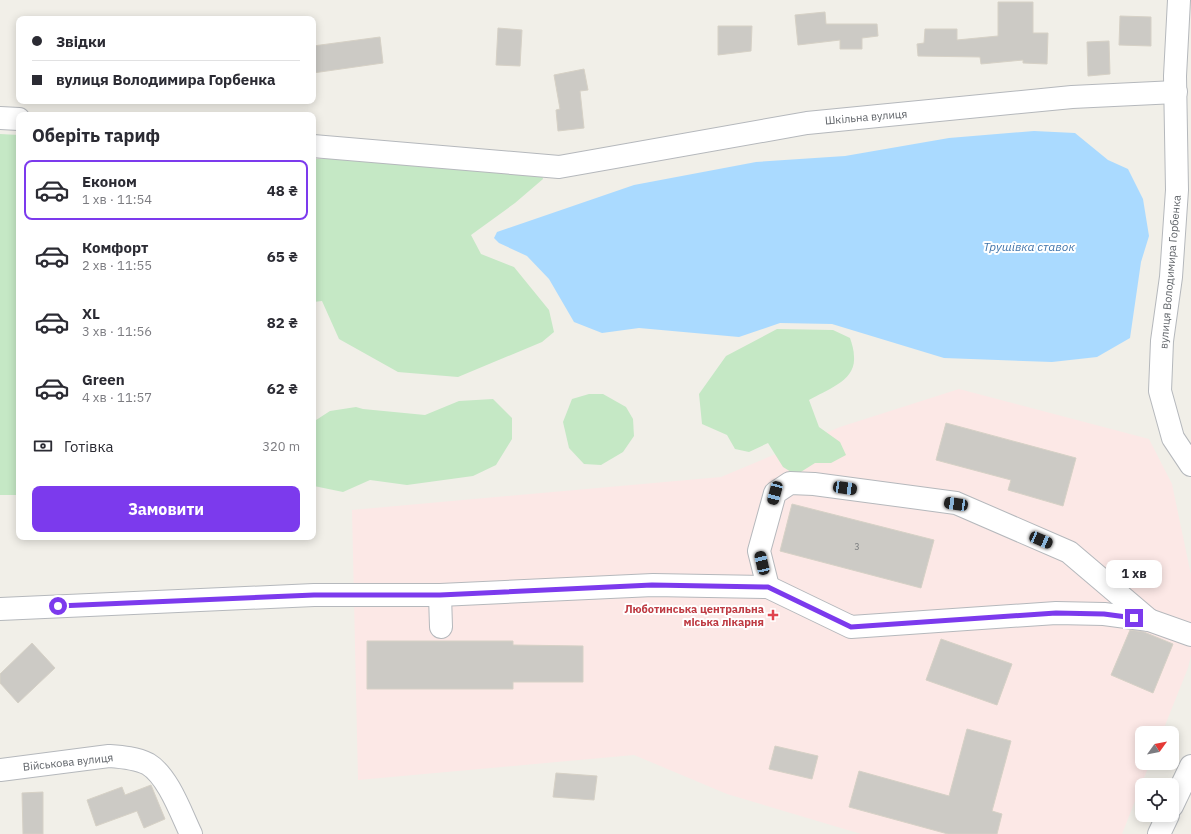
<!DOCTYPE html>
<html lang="uk">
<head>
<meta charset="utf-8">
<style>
  :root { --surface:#fff; --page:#f7f7f7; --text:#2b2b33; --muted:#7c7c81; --line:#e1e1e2; --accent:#7c3aed }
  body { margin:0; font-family:"IBM Plex Sans",sans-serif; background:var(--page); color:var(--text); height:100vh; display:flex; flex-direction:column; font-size:15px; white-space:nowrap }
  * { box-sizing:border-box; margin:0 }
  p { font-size:13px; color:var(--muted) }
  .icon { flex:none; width:22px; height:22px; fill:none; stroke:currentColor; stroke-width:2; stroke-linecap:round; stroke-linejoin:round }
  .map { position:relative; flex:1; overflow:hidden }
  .side { position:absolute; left:16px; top:112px; width:300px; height:428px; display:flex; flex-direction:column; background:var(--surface); border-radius:8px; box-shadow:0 2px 10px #0003 }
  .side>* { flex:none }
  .banner { position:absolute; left:16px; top:16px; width:300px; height:88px; border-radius:8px; box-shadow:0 2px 10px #0003; display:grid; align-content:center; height:88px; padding:0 16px; background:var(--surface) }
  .needle { width:26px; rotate:57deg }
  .controls { position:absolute; left:1135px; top:726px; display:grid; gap:8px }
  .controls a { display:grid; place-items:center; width:44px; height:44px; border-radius:8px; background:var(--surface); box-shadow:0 2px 10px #0003; font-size:20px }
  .end { position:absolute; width:18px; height:18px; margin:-9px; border:5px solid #7c3aed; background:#fff; box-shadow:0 0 0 2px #fff }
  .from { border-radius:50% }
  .bubble { position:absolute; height:28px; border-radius:8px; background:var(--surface); box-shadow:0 2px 10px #0003; font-size:13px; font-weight:800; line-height:28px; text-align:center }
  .car { position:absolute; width:12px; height:24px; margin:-12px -6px; border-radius:5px; box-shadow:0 0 3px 1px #0007; background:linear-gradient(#222 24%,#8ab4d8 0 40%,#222 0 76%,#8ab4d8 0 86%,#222 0) }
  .banner b { display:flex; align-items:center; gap:14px; height:38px; font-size:15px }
  .banner b+b { border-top:1px solid var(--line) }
  .banner i { width:10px; height:10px; background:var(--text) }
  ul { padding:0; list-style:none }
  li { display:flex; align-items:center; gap:12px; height:60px; margin:0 8px 6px; padding:0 8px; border:2px solid transparent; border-radius:8px }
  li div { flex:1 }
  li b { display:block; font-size:15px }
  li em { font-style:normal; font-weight:800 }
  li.on { border-color:var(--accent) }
  li>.icon { width:36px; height:36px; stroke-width:1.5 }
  h2 { padding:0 16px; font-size:18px; line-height:48px }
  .pay { display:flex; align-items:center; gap:10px; height:44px; padding:0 16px; font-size:15px }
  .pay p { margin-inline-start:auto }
  .action { display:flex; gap:8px; margin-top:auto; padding:8px 16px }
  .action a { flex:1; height:46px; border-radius:8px; background:var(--accent); color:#fff; font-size:16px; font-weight:800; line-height:46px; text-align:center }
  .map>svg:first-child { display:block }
</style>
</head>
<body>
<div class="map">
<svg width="1191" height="834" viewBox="0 0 1191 834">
  <rect width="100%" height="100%" fill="#f1efe8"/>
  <polygon fill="#fce8e6" points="959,389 1149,439 1172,484 1191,575 1191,655 1188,668 1162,733 1142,733 1142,763 1150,763 1122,834 861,834 727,794 634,755 358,780 352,510 721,477 840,427"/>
  <g fill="#c5e8c5">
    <polygon points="0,134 19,135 19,495 0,495"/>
    <polygon points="537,155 543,179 515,203 471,235 481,254 514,267 549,310 554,332 542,342 458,377 398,372 339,339 322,301 313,302 313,159"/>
    <path d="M777,329L833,330L850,338C852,344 854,350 854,357C856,381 826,390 809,400L819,427L840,442L846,455L831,463H815L796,475L783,467L768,443L749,452L735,449L727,435L702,424L699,394L726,356Z"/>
    <polygon points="589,394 603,394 626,407 633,419 634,436 623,452 601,465 584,464 569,448 563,422 572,399"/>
    <polygon points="493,399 512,418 512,439 496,465 473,476 407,485 370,480 343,492 314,486 313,485 313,422 330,411 356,407 363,409 425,415 459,401"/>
  </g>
  <polygon fill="#aadaff" points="1034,131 1075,133 1108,160 1128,169 1143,199 1149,236 1141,262 1130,338 1097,357 1052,362 944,358 832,324 780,323 739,337 639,328 602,333 574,322 549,279 527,256 499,243 494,238 497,232 634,185 756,162 845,156 949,138"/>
  <g fill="#cccac5" stroke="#d6d1c6">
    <polygon points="998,2 1033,2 1033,33 1048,33 1047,64 1023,63 1023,60 981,64 980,57 918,56 917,44 924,43 925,29 957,29 957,40 998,36"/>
    <polygon points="825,12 826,24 877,24 878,36 862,38 862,49 840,49 840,40 798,45 795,15"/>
    <polygon points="1120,16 1151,17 1151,46 1119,45"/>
    <polygon points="718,26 752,26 751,51 718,55"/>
    <polygon points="498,28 522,30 520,66 496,65"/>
    <polygon points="380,37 383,63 313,73 313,46"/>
    <polygon points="1109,41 1110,74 1088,76 1087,42"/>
    <polygon points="584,69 588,90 580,91 584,128 558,131 556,110 560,109 554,75"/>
    <polygon points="946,423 1076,458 1063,506 1008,490 1011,480 936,460"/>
    <polygon points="792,504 934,540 921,588 780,551"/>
    <polygon points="1130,630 1144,632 1173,644 1153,693 1111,675"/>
    <polygon points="941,639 1012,664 997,705 926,680"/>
    <polygon points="367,641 513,641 513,645 583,646 583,682 513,682 513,689 367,689"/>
    <polygon points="32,643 55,668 18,703 0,683 0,674"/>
    <polygon points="967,729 1011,741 992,811 1002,814 997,834 948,834 849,807 859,771 949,796"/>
    <polygon points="775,746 818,756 812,779 769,769"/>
    <polygon points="556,773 597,776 594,800 553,797"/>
    <polygon points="151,785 165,819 144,828 137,811 96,826 87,800 122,787 125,795"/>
    <polygon points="43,792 43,834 23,834 22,793"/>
  </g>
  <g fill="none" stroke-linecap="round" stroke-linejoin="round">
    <defs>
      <g id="minor">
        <polyline points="1179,0 1175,76 1177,190 1171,277 1162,341 1160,391 1173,438 1191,465"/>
        <polyline points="0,118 19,119"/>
        <polyline points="313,146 559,167 807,123 1072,97 1176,92"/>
        <polyline points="768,587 759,551 775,493 790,483 814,484 956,503 1069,552 1149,620"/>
        <polyline points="0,609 314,595 440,595"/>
        <polyline points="441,627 440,595 653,585 768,587 851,627 1056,613 1104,614 1149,620 1191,635"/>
        <path d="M0,770L109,756C122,757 136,758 148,764C168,776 181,813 191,834"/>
        <polyline points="1172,806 1191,766"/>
        <polyline points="1159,834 1168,815"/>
      </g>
    </defs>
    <use href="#minor" stroke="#b5b8bc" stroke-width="24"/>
    <use href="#minor" stroke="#fff" stroke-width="22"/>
  </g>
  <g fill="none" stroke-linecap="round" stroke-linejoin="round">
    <polyline stroke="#7c3aed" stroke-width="5" points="58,606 314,595 440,595 652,585 768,587 851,627 1056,613 1104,614 1134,618"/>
  </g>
  <path fill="#e0444e" stroke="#fff" stroke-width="1.5" d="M771 609h4v4h4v4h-4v4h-4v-4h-4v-4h4z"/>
  <g text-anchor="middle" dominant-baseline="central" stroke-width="4" stroke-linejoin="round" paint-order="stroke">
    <g font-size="9" fill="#7a7d7f">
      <text x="857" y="546">3</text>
    </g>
    <g font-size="11" fill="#5f6368" stroke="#fff">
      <text transform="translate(866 117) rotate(-5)">Шкільна вулиця</text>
      <text transform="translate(1170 272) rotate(-85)">вулиця Володимира Горбенка</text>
      <text transform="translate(68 762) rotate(-6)">Військова вулиця</text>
    </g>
    <g font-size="11" font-weight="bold" fill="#be3a42" stroke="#fff" text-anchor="end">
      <text x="764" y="609">Люботинська центральна<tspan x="764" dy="13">міська лікарня</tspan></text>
    </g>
    <g font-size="12" font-style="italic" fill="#4174aa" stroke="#fff">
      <text x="1029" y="246">Трушівка ставок</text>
    </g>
  </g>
</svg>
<div class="controls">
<a><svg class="needle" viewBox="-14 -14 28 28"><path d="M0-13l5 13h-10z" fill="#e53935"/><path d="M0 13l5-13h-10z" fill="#7c7c81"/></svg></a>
<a><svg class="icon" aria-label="locate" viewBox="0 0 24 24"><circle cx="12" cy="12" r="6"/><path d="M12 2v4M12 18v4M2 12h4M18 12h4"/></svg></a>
</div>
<i class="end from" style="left:58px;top:606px"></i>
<i class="end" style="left:1134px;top:618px"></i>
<div class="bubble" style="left:1106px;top:560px;width:56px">1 хв</div>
<i class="car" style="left:845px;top:488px;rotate:98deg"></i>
<i class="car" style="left:775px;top:493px;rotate:195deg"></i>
<i class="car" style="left:956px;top:504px;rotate:278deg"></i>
<i class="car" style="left:1041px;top:540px;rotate:113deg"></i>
<i class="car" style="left:762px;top:563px;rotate:347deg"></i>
<div class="banner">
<b><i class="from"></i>Звідки</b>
<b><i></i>вулиця Володимира Горбенка</b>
</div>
<section class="side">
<h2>Оберіть тариф</h2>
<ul>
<li class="on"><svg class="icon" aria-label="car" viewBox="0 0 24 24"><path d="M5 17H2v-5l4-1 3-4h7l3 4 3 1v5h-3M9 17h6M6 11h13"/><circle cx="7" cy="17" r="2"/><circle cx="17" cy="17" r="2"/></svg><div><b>Економ</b><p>1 хв · 11:54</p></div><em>48 ₴</em></li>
<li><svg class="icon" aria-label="car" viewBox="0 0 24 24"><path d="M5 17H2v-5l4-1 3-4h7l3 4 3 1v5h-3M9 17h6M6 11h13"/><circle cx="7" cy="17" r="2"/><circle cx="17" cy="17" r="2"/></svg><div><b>Комфорт</b><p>2 хв · 11:55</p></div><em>65 ₴</em></li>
<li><svg class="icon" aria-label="car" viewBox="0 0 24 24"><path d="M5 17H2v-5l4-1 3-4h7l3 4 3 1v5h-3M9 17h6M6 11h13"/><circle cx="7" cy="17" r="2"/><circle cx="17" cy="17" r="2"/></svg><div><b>XL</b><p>3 хв · 11:56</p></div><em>82 ₴</em></li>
<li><svg class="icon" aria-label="car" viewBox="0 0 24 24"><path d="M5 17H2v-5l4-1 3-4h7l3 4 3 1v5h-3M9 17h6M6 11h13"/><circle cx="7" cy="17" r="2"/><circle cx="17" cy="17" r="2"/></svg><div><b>Green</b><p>4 хв · 11:57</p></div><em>62 ₴</em></li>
</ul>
<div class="pay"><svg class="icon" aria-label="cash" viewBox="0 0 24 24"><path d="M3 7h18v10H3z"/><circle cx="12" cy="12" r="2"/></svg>Готівка<p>320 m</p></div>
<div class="action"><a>Замовити</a></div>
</section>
</div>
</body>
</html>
